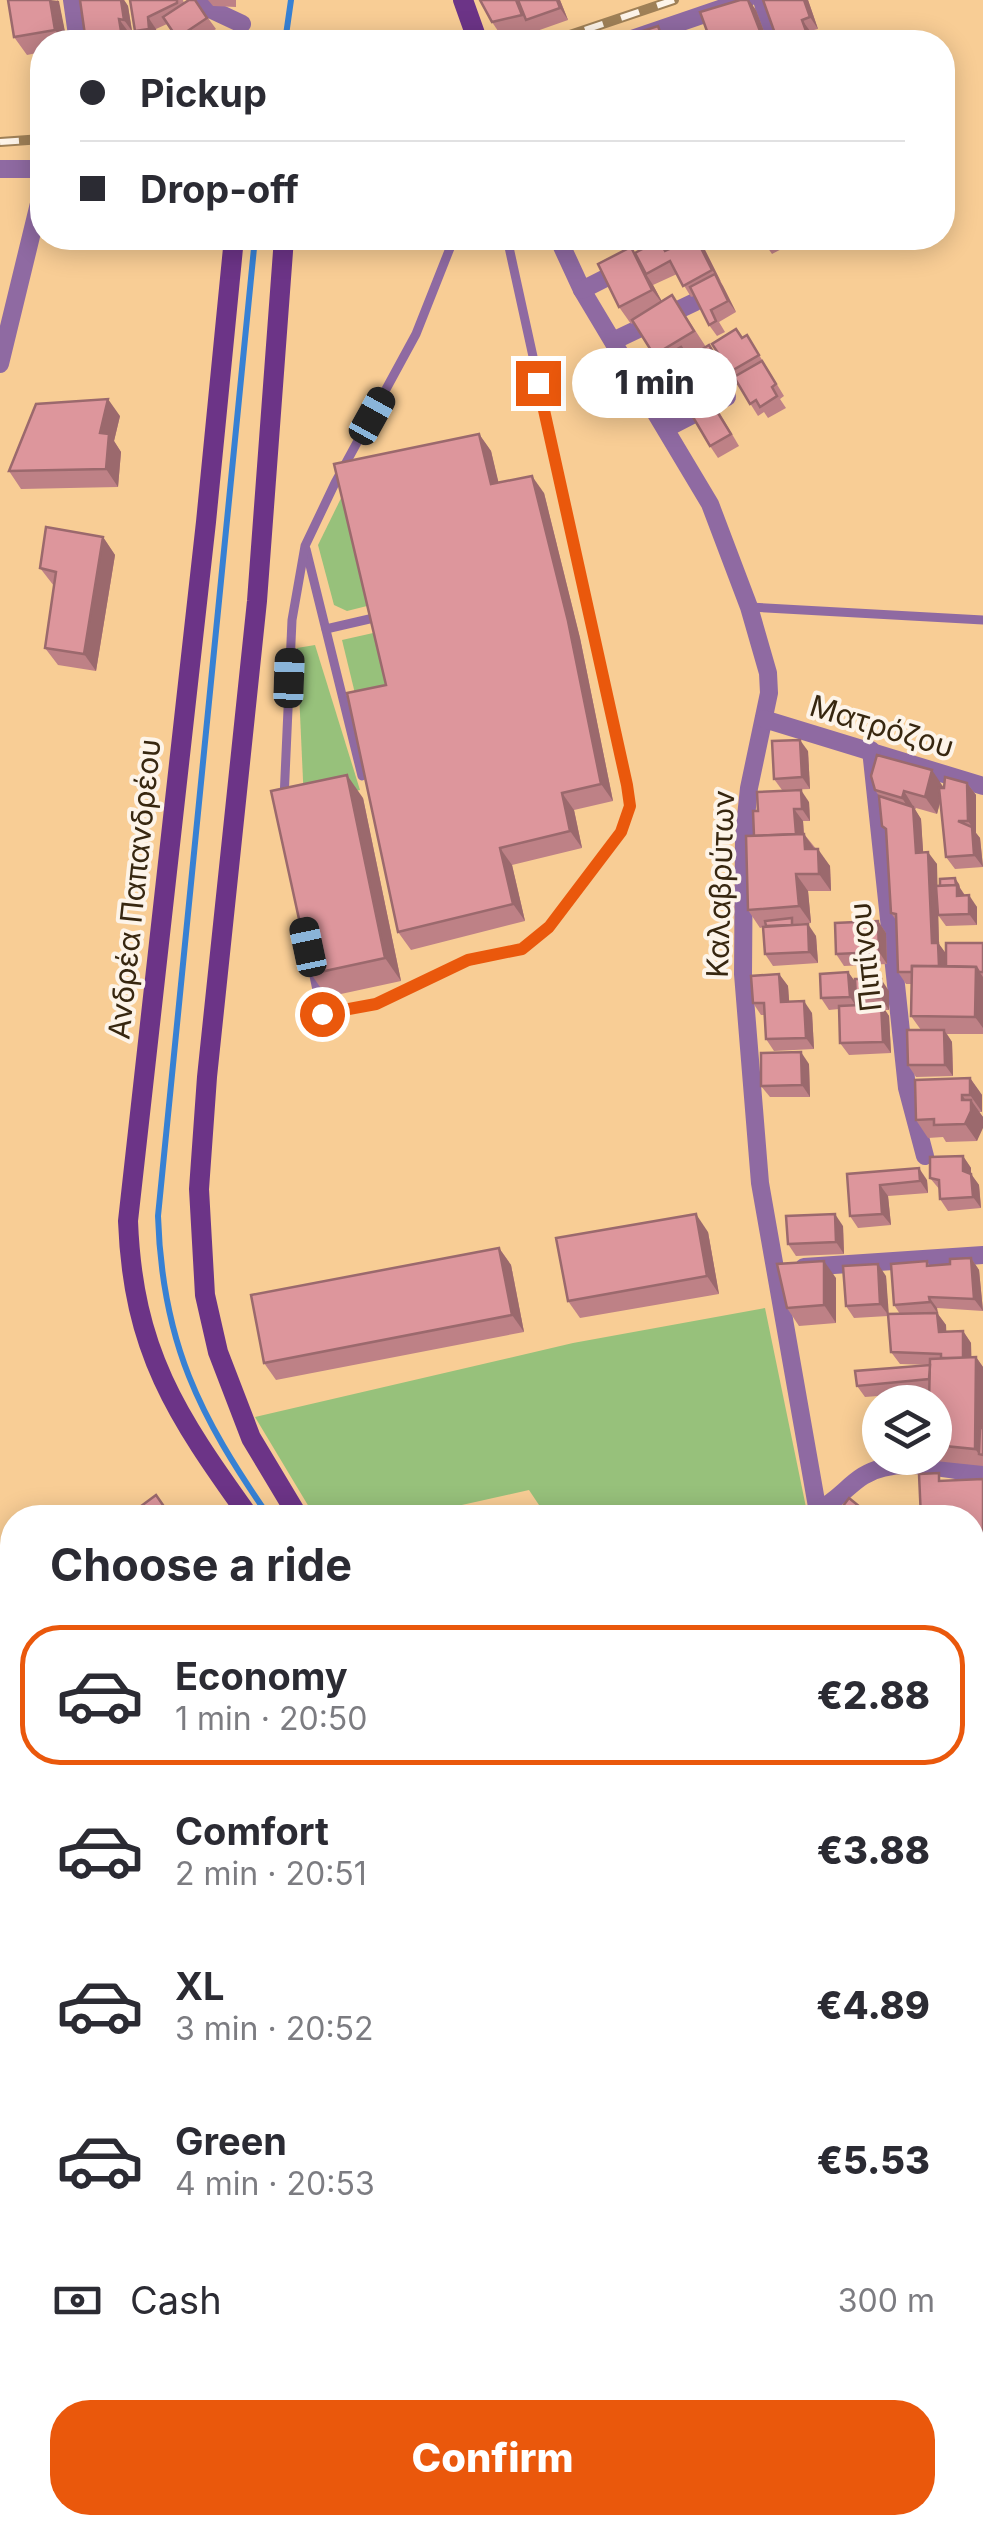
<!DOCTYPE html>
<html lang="en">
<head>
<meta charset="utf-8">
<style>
  :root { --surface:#fff; --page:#f2f2f3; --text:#2b2b33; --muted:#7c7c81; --line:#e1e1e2; --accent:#ea580c }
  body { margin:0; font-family:Inter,sans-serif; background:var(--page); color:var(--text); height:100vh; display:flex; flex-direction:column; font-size:38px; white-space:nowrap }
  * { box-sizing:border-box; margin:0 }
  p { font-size:32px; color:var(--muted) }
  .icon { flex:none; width:55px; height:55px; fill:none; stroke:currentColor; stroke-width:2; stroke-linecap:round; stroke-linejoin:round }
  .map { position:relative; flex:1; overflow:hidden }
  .sheet { position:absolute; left:0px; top:1505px; width:985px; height:1030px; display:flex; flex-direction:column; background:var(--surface); border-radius:40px 40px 0 0; box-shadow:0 5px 25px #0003 }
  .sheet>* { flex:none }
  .guide { position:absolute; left:30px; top:30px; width:925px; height:220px; border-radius:40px; box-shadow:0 5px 25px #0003; display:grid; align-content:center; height:220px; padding:0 50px; background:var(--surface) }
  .tools { position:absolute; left:862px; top:1385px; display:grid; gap:20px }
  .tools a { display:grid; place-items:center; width:90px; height:90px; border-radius:50%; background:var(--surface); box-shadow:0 5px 25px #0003; font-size:50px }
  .end { position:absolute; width:45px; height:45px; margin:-22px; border:12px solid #ea580c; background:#fff; box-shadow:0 0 0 5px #fff }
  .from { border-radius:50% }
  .bubble { position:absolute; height:70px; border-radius:35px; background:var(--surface); box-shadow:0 5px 25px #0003; font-size:32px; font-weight:800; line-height:70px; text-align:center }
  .car { position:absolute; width:30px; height:60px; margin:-30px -15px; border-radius:12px; box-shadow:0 0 8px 2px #0007; background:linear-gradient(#222 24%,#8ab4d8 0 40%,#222 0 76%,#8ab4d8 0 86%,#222 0) }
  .guide b { display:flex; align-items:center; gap:35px; height:95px; font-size:38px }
  .guide b+b { border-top:2px solid var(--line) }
  .guide i { width:25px; height:25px; background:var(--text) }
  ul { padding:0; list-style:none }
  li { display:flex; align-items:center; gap:30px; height:140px; margin:0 20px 15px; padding:0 30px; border:5px solid transparent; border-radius:40px }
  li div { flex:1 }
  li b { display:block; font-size:38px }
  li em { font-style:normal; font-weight:800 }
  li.current { border-color:var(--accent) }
  li>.icon { width:90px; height:90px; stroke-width:1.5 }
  h2 { padding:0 50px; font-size:45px; line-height:120px }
  .pay { display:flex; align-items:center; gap:25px; height:110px; padding:0 50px; font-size:38px }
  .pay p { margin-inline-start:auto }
  .primary-button { display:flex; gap:20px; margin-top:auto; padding:20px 50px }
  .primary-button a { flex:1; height:115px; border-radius:40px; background:var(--accent); color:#fff; font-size:40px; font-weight:800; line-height:115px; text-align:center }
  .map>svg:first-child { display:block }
</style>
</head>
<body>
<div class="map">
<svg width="983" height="2535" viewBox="0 0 983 2535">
  <rect width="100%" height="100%" fill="#f8cd95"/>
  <g fill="#97c17b">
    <polygon points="347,486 375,604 347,611 334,605 318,545"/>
    <polygon points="382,631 398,702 359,710 342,640"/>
    <polygon points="315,645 360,790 304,802 297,648"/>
    <polygon points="765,1308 808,1517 547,1517 529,1490 408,1517 315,1517 255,1417 573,1343"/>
  </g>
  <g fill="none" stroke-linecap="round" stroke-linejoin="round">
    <g stroke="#3781d4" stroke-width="6">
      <polyline points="285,42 291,0"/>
      <path d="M255,238L158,1216C162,1342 199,1416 270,1518"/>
      <polyline points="686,2522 689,2535"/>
    </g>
    <g stroke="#8f6aa2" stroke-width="9">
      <polyline points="306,549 362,776"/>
      <polyline points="749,607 983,620"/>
      <polyline points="326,629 378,617"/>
      <polyline points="284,799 292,620 305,546 335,483 416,334 454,238"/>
      <polyline points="313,971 322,1014 376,1004 468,961 522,949 549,927 621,832 630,806 627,785 507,238"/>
    </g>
    <g stroke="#8f6aa2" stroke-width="18">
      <polyline points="72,0 78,42"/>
      <polyline points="200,0 210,9 242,24"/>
      <polyline points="762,0 774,42"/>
      <polyline points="623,42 746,0"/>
      <polyline points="0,169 42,169"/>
      <polyline points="558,238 582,290 710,504 749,607 768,673 769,693 749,788 744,836 743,974 760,1183 819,1518"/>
      <polyline points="582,290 665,248 719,238"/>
      <polyline points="613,341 695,302"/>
      <polyline points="0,364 42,191"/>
      <polyline points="667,428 727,397"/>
      <polyline points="764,719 983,786"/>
      <polyline points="871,750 907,1088 925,1156"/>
      <polyline points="804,1267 983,1255"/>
      <path d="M818,1510C836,1502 847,1486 863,1476C897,1455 946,1470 983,1474"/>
      <polyline points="972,1857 983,1800"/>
      <polyline points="972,2071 983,2071"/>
      <polyline points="0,2139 12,2141"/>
      <polyline points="972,2271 983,2291"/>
      <polyline points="574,2522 576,2535"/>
    </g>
    <g stroke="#6c3487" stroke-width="20">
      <polyline points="463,0 478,42"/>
      <path d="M234,238L206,522L128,1221C133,1351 176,1415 250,1518"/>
      <polyline points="284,238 257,601 207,1077 199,1189 205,1295 218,1352 251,1438 299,1518"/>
      <polyline points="667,2522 670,2535"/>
      <polyline points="706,2522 709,2535"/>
    </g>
    <defs>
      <g id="rail">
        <polyline points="549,42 674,0"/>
        <polyline points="0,142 42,139"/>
      </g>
    </defs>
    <use href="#rail" stroke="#9f8057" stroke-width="10"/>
    <use href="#rail" stroke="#fdf4e9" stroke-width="6" stroke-dasharray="19" stroke-linecap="butt"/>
  </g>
  <g fill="#be8186">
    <polygon points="58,0 67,42 42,42 42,52 27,55 14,37"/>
    <polygon points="80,0 124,0 128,6 132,31 127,30 128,36 131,36 135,42 86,42"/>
    <polygon points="130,0 183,0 184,3 195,0 216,29 196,42 180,42 167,24 156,29 158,40 143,42 135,31"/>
    <polygon points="208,0 236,0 236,7 213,6"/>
    <polygon points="480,0 560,0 568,20 534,32 504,40 492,22"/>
    <polygon points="808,0 818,29 810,31 814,42 778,42"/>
    <polygon points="756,10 768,42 711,42"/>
    <polygon points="696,238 704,248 736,312 719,322 725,332 717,336 709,325 694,296 691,297 677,274 653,285 662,302 684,313 706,347 716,355 736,329 742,337 747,335 784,396 780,399 786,408 768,418 764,412 758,416 738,384 684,414 676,403 658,361 633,323 631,324 619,307 631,247 635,253 666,251"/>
    <polygon points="761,238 787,238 791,244 772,254"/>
    <polygon points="719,412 739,446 718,458 710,446"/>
    <polygon points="120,416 114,441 121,452 118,487 21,489 9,471"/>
    <polygon points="479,434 491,451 498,482 544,493 580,638 613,801 574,810 582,848 512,865 525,921 411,950 398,932 386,685"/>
    <polygon points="103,537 115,555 96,671 58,665 45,648 54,586 40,568"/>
    <polygon points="808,751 810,789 782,790 774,779"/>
    <polygon points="967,783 976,795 976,833 980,838 983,867 955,869 946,857 940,801 937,814 916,808 915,810 921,819 923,853 937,864 937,886 959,884 960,888 965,895 977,907 977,925 946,926 938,915 939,944 946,954 983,943 983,1034 947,1034 952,1042 953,1076 916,1077 908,1065 921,1030 911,1016 911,984 906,984 898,972 896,920 891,913 886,831 882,826 879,796 875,790 944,788"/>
    <polygon points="363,798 401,981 327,997 311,974"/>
    <polygon points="809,802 810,821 803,821 804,834 830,866 831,891 808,891 811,923 797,924 816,936 818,963 773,966 765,954 763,927 760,928 748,910 754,836 753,811"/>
    <polygon points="878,921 886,933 887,964 844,966 836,954"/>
    <polygon points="848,972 855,982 889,991 889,1010 885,1010 889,1016 891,1053 849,1055 840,1043 839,1009 829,1010 821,998"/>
    <polygon points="779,974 788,986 789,1001 812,1013 814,1049 774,1051 766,1039 765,1015 761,1015 753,1003"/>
    <polygon points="809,1064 810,1097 770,1097 761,1086"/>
    <polygon points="970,1078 982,1095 982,1112 979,1112 983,1117 977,1141 946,1142 943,1137 928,1138 916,1120"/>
    <polygon points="963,1156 971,1168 971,1174 979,1185 981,1208 948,1211 940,1199 940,1190 930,1178"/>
    <polygon points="847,1174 927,1180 928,1193 888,1196 891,1225 858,1228 850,1216"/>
    <polygon points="843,1226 844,1254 796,1256 788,1244"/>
    <polygon points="708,1232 719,1294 580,1318 568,1301"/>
    <polygon points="499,1248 511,1265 524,1332 276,1380 264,1363"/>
    <polygon points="971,1258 979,1270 983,1311 937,1308 938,1314 946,1325 946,1332 963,1331 971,1343 971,1357 976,1357 983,1367 983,1466 907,1458 935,1458 935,1402 929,1392 865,1397 857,1386 929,1365 900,1364 891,1352 888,1316 854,1318 846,1306 886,1276 888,1314 900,1314 894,1305 927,1261 930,1266 950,1264"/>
    <polygon points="836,1278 836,1323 799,1326 787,1308"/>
    <polygon points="983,1479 983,1550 976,1550 978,1582 972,1582 972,1518 945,1481"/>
    <polygon points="12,1636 12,1946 0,1955 0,1646"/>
  </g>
  <g fill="#9b696d">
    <polygon points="50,0 59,1 67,42 64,42 55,30"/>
    <polygon points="121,0 124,0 128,6 132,31 124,20"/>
    <polygon points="557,0 560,0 568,20 560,8"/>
    <polygon points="749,0 756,10 768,42 760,31"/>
    <polygon points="804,0 808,0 818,29 810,17"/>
    <polygon points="148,17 156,29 158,40 149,29"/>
    <polygon points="119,19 127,30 129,42 123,42"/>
    <polygon points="802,20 810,31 814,42 810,42"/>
    <polygon points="696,238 704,248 721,282 712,270"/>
    <polygon points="631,247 643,265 646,274 653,285 665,307 652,290"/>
    <polygon points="715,274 723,286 736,312 728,301"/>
    <polygon points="108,399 120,416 114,441 121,452 118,487 106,469 100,433"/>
    <polygon points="479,434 491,451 503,501 491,484"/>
    <polygon points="532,476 544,493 580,638 613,801 601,784"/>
    <polygon points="103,537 115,555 96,671 84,654"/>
    <polygon points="800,740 808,751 810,789 802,777"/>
    <polygon points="932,770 944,788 937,814 925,797"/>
    <polygon points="347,775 363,798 401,981 385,958"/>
    <polygon points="967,783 976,795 976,833 980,838 983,867 974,855 972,827 968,821"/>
    <polygon points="801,790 809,802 810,821 802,809"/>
    <polygon points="904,791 921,819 924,865 916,853 913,815 902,798"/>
    <polygon points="562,793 574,810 582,848 570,831"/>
    <polygon points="794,809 803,821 805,852 796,840"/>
    <polygon points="804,834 816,851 805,849"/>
    <polygon points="500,848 512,865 525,921 513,904"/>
    <polygon points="818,849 830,866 831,891 819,874"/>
    <polygon points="928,852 937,864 939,944 947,955 947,983 939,972 932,943"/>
    <polygon points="796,874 808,891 811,923 799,906"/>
    <polygon points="955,878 959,884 960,888 965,896 957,896"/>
    <polygon points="969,895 977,907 977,925 969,914"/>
    <polygon points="878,921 886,933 887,964 879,952"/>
    <polygon points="808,924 816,936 818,963 809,952"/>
    <polygon points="976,967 983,977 983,1028 975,1017"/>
    <polygon points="848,972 857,984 856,998 858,1001 858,1009 850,997"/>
    <polygon points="779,974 788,986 790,1013 781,1002"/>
    <polygon points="881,979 889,991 889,1010 881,998"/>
    <polygon points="804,1001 812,1013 814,1049 806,1038"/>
    <polygon points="881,1004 889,1016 891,1053 883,1042"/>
    <polygon points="944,1030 952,1042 953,1076 945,1065"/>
    <polygon points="801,1052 809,1064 810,1097 802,1085"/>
    <polygon points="970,1078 982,1095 982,1112 970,1095"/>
    <polygon points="962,1095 971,1108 971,1100 983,1117 983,1128 977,1141 965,1124"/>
    <polygon points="963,1156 971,1168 971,1183 963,1171"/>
    <polygon points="919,1168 927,1180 928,1193 920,1181"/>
    <polygon points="971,1174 979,1185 981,1208 973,1197"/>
    <polygon points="880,1185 888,1196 891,1225 882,1214"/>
    <polygon points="696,1214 708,1232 719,1294 707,1276"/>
    <polygon points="835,1214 843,1226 844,1254 836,1242"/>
    <polygon points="499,1248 511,1265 524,1332 512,1315"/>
    <polygon points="971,1258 979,1270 983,1311 974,1299"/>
    <polygon points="824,1261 836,1278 836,1323 824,1305"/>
    <polygon points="878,1264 886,1276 889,1316 880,1304"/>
    <polygon points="929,1297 937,1308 938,1314 930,1302"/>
    <polygon points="937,1313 946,1325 947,1344 939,1332"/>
    <polygon points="963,1331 971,1343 972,1374 964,1363"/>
    <polygon points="976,1357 983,1367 983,1455 979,1454 975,1449"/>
    <polygon points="972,1545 977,1550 978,1582 972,1573"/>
    <polygon points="517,2522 521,2522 524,2527 525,2535 518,2535"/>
    <polygon points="626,2522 635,2535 629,2535"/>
    <polygon points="278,2524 285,2535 277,2535"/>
  </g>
  <g fill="#dd969c" stroke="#9b696d" stroke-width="2.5">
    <polygon points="8,0 50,0 55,30 14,37"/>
    <polygon points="80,0 121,0 124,20 119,19 122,37 86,42"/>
    <polygon points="130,0 177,0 177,3 148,17 149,29 135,31"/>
    <polygon points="189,0 195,0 207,18 177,38 163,17"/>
    <polygon points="480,0 516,0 522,15 492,22"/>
    <polygon points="518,0 557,0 560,8 526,20"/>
    <polygon points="740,0 748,0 760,31 756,32 760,42 711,42 700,12"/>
    <polygon points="763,0 804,0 810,17 802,20 810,42 778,42"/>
    <polygon points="658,26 663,40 673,36 675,42 635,42 633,34"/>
    <polygon points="131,36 132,42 93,42"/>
    <polygon points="694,238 696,238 712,270 683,286 670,261 646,274 635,253 659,240 665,251"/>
    <polygon points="631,247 652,290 619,307 598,264"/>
    <polygon points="715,274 728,301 711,310 716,321 709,325 690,287"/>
    <polygon points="672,295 694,331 654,355 632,320"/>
    <polygon points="736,329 742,338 747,335 759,355 676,403 653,363 681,347 688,358 709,345 715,355 718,353 712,344"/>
    <polygon points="762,361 776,384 772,387 777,396 760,407 756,400 750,404 734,377"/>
    <polygon points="108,399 100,433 109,434 106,469 9,471 36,404"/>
    <polygon points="710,400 731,434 710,446 690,412"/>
    <polygon points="479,434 491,484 532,476 568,621 601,784 562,793 570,831 500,848 513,904 398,932 347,693 386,685 334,464"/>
    <polygon points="46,527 103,537 84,654 45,648 56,572 40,568"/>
    <polygon points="800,740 802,777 774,779 772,741"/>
    <polygon points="877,755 932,770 925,797 904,791 902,798 875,790 871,776"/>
    <polygon points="347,775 385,958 311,974 271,791"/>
    <polygon points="945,777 967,783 968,821 958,821 972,827 974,855 946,857 939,788 944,788"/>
    <polygon points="801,790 802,809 794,809 796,834 754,836 753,811 758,811 757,792"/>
    <polygon points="879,796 913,807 916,853 928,852 932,943 938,943 939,966 912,966 912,972 898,972 896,914 891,913 886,829 882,826"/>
    <polygon points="804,834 805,849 818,849 819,874 796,874 799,906 748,910 746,836"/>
    <polygon points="955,878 956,885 940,886 940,879"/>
    <polygon points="957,885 957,896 969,895 969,914 938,915 936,886"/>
    <polygon points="792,918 792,925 766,926 765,921"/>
    <polygon points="878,921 879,952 836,954 835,923"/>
    <polygon points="808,924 809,952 765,954 763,927"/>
    <polygon points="946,943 983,943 983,972 979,972 976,967 946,966"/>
    <polygon points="912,966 976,967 975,1017 911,1016"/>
    <polygon points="848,972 850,997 821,998 820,974"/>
    <polygon points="779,974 781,1002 804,1001 806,1038 766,1039 764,1003 753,1003 751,976"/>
    <polygon points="855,979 881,979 881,998 856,998"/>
    <polygon points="881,1004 883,1042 840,1043 839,1006"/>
    <polygon points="907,1030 944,1030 945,1065 908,1065"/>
    <polygon points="801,1052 802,1085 761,1086 761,1053"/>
    <polygon points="970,1078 970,1095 962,1095 962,1100 971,1100 971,1111 965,1124 934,1125 934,1119 916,1120 915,1080"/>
    <polygon points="963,1156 963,1171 971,1174 973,1197 940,1199 939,1180 930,1178 930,1157"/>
    <polygon points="919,1168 920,1181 880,1185 882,1214 850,1216 847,1174"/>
    <polygon points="696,1214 707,1276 568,1301 556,1238"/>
    <polygon points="835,1214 836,1242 788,1244 786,1216"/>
    <polygon points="499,1248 512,1315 264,1363 251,1295"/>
    <polygon points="971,1258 974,1299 929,1297 930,1302 894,1305 891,1264 927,1261 927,1266 950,1264 950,1259"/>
    <polygon points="824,1261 824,1305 787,1308 777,1264"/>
    <polygon points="878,1264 880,1304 846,1306 843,1266"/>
    <polygon points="937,1313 939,1332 963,1331 963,1358 941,1358 941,1354 891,1352 888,1314"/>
    <polygon points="976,1357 975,1449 935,1445 935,1402 929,1402 930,1359"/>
    <polygon points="930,1365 929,1379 857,1386 855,1371"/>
    <polygon points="980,1428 983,1428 983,1455 979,1454"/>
    <polygon points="939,1473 939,1481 983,1479 983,1532 972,1533 972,1518 921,1518 919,1474"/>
    <polygon points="156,1495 172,1518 125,1518"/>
    <polygon points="849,1498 871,1516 870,1518 834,1518"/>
    <polygon points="12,1636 12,1912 0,1921 0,1646"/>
    <polygon points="239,2522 278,2524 277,2535 238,2535"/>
    <polygon points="477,2522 517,2522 518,2535 478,2535"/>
    <polygon points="619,2522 626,2522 629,2535 573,2535 573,2532"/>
  </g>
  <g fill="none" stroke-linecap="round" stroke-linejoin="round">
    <polyline stroke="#ea580c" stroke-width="12" points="322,1014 376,1004 468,960 522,949 549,927 621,832 630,806 627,785 538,383"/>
  </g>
  <g text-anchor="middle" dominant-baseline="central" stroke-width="8" stroke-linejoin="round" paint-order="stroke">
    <g font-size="30" fill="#372710" stroke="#fdf4e9">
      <text transform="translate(882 726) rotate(17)">Ματρόζου</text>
      <text transform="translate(720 884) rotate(-88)">Καλαβρύτων</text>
      <text transform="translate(134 889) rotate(-84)">Ανδρέα Παπανδρέου</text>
      <text transform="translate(865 957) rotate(-96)">Πιπίνου</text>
    </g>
  </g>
</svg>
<div class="tools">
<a><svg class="icon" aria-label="layers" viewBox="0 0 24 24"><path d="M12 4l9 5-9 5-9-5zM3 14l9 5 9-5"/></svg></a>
</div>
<i class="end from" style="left:322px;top:1014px"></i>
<i class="end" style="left:538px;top:383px"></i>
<div class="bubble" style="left:572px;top:348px;width:165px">1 min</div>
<i class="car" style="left:372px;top:416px;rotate:29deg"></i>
<i class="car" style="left:289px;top:678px;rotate:2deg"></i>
<i class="car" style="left:308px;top:947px;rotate:348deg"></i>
<div class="guide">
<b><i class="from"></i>Pickup</b>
<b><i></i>Drop-off</b>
</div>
<section class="sheet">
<h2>Choose a ride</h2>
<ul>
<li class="current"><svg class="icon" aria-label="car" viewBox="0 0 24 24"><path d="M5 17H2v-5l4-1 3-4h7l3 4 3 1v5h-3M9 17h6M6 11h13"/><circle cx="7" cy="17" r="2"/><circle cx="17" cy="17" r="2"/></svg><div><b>Economy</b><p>1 min · 20:50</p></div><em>€2.88</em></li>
<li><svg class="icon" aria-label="car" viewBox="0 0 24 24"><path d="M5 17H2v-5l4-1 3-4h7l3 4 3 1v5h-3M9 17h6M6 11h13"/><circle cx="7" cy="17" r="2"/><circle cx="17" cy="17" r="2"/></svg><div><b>Comfort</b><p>2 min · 20:51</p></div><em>€3.88</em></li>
<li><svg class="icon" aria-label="car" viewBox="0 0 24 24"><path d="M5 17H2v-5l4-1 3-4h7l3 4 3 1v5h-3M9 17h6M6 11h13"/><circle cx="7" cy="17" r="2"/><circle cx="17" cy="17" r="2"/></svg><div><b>XL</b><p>3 min · 20:52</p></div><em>€4.89</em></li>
<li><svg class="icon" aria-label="car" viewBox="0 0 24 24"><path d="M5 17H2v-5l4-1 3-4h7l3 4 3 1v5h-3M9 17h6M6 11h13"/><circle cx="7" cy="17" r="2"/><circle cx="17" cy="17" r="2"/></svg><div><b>Green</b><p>4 min · 20:53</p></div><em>€5.53</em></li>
</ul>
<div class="pay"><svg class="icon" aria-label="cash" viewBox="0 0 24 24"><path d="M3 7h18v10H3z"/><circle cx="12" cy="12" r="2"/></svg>Cash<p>300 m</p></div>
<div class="primary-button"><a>Confirm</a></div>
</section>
</div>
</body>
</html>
